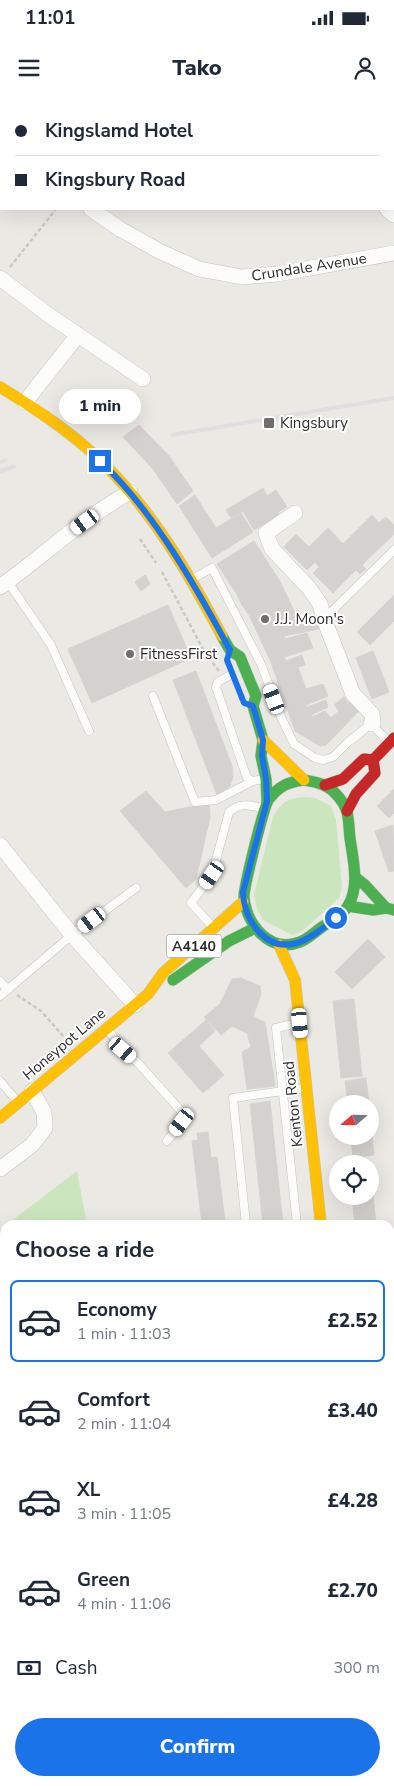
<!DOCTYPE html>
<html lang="en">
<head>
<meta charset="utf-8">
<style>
  :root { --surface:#fff; --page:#f6f6f7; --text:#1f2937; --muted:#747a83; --line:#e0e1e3; --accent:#1a73e8 }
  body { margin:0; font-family:"Nunito Sans",sans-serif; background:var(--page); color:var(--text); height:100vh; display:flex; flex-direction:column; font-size:19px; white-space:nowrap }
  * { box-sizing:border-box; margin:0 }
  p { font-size:16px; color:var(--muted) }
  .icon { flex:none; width:28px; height:28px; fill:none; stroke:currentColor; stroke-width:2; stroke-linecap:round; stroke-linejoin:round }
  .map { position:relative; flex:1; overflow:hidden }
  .sheet { position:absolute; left:0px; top:1120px; width:395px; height:566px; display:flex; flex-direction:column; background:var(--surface); border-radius:15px 15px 0 0; box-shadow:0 5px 20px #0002 }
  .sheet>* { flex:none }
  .top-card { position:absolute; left:0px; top:0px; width:395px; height:110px; box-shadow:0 5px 20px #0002; display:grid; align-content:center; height:110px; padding:0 15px; background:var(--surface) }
  .needle { width:32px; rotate:250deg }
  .tools { position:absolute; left:329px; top:995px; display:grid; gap:10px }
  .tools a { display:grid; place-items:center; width:50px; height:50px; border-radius:50%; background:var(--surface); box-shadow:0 5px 20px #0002; font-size:25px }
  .end { position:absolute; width:22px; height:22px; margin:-11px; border:6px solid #1a73e8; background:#fff; box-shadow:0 0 0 2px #fff }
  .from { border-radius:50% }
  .bubble { position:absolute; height:35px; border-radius:18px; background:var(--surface); box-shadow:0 5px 20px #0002; font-size:16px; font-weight:800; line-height:35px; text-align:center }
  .car { position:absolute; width:15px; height:30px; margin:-15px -8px; border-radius:6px; box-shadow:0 0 4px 1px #0007; background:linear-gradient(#fff 24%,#345 0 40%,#fff 0 76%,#345 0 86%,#fff 0) }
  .top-card b { display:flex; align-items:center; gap:18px; height:48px; font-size:19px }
  .top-card b+b { border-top:1px solid var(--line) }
  .top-card i { width:12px; height:12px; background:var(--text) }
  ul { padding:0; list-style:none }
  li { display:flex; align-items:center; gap:15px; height:82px; margin:0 10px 8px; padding:0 5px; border:2px solid transparent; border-radius:8px }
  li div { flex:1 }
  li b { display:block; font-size:19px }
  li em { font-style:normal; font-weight:800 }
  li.selected { border-color:var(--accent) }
  li>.icon { width:45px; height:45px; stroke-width:1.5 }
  h2 { padding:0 15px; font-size:22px; line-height:60px }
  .pay { display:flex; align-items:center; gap:12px; height:55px; padding:0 15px; font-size:19px }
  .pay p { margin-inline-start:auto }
  .primary-button { display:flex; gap:10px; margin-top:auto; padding:10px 15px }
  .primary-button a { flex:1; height:58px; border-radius:30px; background:var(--accent); color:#fff; font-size:20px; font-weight:800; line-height:58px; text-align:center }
  .status { display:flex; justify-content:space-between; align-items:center; height:35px; padding:0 25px; background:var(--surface); direction:ltr }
  .status svg { height:14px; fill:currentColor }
  header { display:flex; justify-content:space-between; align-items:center; height:65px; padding:0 15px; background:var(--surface); font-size:22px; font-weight:800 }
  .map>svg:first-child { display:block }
</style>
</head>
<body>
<div class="status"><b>11:01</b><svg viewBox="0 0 49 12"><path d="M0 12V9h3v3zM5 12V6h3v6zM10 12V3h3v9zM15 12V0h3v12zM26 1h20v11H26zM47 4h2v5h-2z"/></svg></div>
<header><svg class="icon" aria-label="menu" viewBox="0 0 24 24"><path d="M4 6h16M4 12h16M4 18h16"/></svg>Tako<svg class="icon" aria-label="person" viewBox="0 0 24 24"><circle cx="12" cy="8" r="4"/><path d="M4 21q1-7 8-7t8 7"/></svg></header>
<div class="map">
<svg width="394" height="1686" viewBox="0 0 394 1686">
  <rect width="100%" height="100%" fill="#ebe9e4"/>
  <g fill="#cbe6be">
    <path d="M306,697L315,698L331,706L336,720L342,787L339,798L301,832L292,835L263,820L257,809L254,795L273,716C283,701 288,698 306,697Z"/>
    <polygon points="77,1071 87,1125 6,1125"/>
    <polygon points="5,1126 5,1246 0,1247 0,1130"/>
    <polygon points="5,1422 5,1473 0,1474 0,1423"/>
  </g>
  <g fill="#d4d2cf" stroke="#d6d4d0">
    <polygon points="139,325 169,356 193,391 177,404 153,369 123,337"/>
    <polygon points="263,388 267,396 276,390 287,407 278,412 280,415 254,430 243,411 231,418 226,410"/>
    <polygon points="195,395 216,428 241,413 253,432 212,458 179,406"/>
    <polygon points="372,415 379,423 386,417 394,425 394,434 362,465 366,469 360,474 356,470 333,493 313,473 319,467 315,462 307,470 284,447 296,434 309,447 328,428 343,444"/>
    <polygon points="254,441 274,472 236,493 217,464"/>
    <polygon points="274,472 281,483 242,505 236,493"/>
    <polygon points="145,475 150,484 141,491 135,482"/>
    <polygon points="281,483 293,509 249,515 242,505"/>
    <polygon points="394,495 394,521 370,545 357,532"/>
    <polygon points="168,505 191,558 92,603 68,549"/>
    <polygon points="293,509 300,524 315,519 319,529 284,536 285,539 307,533 313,548 284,557 286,561 302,555 305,565 298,567 306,589 323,584 328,596 306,605 307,607 326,600 328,607 311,615 312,617 325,611 331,618 339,611 334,605 344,597 348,603 350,601 360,610 326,645 320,646 295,631 271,562 249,515"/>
    <polygon points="373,551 389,592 372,599 356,558"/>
    <polygon points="196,571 232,666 233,677 230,686 217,695 173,580"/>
    <polygon points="394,689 394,713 389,718 377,706"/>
    <polygon points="146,691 165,712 209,703 210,717 196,779 186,788 120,711"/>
    <polygon points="393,725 394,771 389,772 375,731"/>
    <polygon points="368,839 385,857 352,889 335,872"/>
    <polygon points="241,878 260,886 261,894 253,917 265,922 275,986 247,989 242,952 251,947 247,933 232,926 221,935 204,917 220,904 232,879"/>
    <polygon points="354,899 362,976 341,978 333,901"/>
    <polygon points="206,920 215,931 199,946 224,975 203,993 168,953"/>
    <polygon points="366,978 369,1004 348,1004 345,981"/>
    <polygon points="270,1001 283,1125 263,1125 250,1004"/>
    <polygon points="370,1014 374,1055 353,1058 351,1036 370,1036"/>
    <polygon points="208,1032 211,1058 217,1057 225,1122 202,1124 192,1041 198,1040 197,1033"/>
    <polygon points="370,1064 376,1125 355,1125 352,1096 370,1096"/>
    <polygon points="5,1532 5,1548 0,1550 0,1534"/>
    <polygon points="5,1599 5,1615 2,1616 4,1622 0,1624 0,1601"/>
    <polygon points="129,1681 167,1681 155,1686 117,1686"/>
  </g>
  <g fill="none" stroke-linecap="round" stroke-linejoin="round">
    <defs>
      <g id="lane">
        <polyline points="192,479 212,468 261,564 281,617 294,644 315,658 323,660 333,657 347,643 371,624 388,641"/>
        <polyline points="8,482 51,545 89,631"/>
        <polyline points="324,519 394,450"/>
        <polyline points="232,574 218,582 216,587 247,678 253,681"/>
        <polyline points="153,596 195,702 216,700 253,681 264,679"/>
        <path d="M211,825L191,803L212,775L229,712C240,702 249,705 262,708"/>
        <polyline points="0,881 8,890"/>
        <polyline points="0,896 72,835 136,788"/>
        <path d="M108,930L123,950L138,963L181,1011C185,1023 174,1032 167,1041"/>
        <polyline points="0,981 17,1001"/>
        <polyline points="246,1125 233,998 305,988"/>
        <polyline points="297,1125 276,928 298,923"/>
        <polyline points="0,1676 5,1674"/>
      </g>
      <g id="street">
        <polyline points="252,0 254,1"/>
        <polyline points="0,21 1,22"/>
        <polyline points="91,109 120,129 159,151 199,169 242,177 277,174 394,153"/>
        <polyline points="387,109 394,115"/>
        <polyline points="0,178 50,216 143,279"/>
        <polyline points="25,302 78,235"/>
        <polyline points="295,413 266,433 272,449 309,488 320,504 324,519 353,594 372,614 373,623 371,624"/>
        <path d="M0,487C43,456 83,418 130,392"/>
        <polyline points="0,745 72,835 135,905"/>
        <polyline points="0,1069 32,1045 45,1028 44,1012 32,991"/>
        <polyline points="390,1154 394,1154"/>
        <polyline points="0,1331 5,1329"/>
        <polyline points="390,1564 394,1566"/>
        <polyline points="0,1577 5,1575"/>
        <polyline points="390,1650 394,1649"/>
        <polyline points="89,1681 91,1686"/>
        <polyline points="226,1686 238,1681"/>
      </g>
      <g id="fast">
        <polyline points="222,536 230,550 240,557 256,596 253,606 263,640 261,656 266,679 267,701"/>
        <path d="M304,680C315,682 327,684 335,693C340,698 345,705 347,712C349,720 349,730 350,738C353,760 360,786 348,806C342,816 331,821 322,827C315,832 308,839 300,842C270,854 247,825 244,798C243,790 264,705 269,699C279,686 288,682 304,680Z"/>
        <polyline points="355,777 365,785 386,808"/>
        <polyline points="348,806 373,810 386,808 394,810"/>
        <polyline points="173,880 229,841 255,828"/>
        <polyline points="390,1226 394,1225"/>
        <polyline points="390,1592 394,1619"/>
      </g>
      <g id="slow">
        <path d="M0,287C36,309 71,332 101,361C152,410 189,474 222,536"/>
        <polyline points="263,640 304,680"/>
        <polyline points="279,845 295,880 321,1125"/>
        <polyline points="0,1018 148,894 163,873 243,802"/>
      </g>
      <g id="jam">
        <polyline points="325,685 343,679 364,659 373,660"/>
        <polyline points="347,711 356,694 375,673 373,660 394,638"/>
      </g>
    </defs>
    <use href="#lane" stroke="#c5c4c4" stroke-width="9"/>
    <use href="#street" stroke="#c5c4c4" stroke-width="16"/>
    <use href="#fast" stroke="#c5c4c4" stroke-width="12"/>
    <use href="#slow" stroke="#c5c4c4" stroke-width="12"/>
    <use href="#jam" stroke="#c5c4c4" stroke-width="12"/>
    <g stroke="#c8c8c8" stroke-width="2.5" stroke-dasharray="4 2.5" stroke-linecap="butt">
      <polyline points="10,167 56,109"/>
      <polyline points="140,439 156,463"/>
      <polyline points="162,472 205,553 219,571"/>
      <polyline points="17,895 41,911 64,937"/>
    </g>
    <use href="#lane" stroke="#fcfcfb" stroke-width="8"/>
    <use href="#street" stroke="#fcfcfb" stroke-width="15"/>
    <use href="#fast" stroke="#4caf50" stroke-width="11"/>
    <use href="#slow" stroke="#ffc107" stroke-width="11"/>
    <use href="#jam" stroke="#c62828" stroke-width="11"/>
    <g stroke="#dfdfe0" stroke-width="4">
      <polyline points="172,335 394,298"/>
      <polyline points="0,362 6,360"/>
      <polyline points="0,371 14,367"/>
    </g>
  </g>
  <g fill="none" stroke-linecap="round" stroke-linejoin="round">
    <path stroke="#1a73e8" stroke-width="6" d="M100,361C153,410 196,487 230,550L227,560L244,603L253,606L263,640L262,656L266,679L267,701L243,792C244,820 265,852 297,843C311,839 324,827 336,818"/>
  </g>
  <g fill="#706f6d" stroke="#fff" stroke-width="2">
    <rect x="263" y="317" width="12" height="12" rx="2.5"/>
    <circle cx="265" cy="519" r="5"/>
    <circle cx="130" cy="554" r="5"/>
  </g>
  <g text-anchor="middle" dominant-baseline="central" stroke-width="4" stroke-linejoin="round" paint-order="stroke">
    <rect fill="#fff" stroke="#6c6c6c" stroke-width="1" x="166.5" y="834.5" width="55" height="23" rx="4"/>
    <g font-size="14" font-weight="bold" fill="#2d2d2d">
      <text x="194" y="846">A4140</text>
    </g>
    <g font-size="15" fill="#2d2d2d" stroke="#fff">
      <text transform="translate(309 167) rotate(-9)">Crundale Avenue</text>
      <text transform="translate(64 944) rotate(-40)">Honeypot Lane</text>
      <text transform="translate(293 1004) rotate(-96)">Kenton Road</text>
    </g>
    <g font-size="15" fill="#2d2d2d" stroke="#fff" text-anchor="start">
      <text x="280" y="323">Kingsbury</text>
      <text x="275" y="519">J.J. Moon's</text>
      <text x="140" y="554">FitnessFirst</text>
    </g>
  </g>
</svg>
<div class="tools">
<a><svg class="needle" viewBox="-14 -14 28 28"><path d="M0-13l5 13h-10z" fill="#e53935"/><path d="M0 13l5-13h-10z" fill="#747a83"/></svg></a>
<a><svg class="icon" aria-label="locate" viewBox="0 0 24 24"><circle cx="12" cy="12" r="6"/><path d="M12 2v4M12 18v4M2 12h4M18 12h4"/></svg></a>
</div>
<i class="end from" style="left:336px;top:818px"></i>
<i class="end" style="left:100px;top:361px"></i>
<div class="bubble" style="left:59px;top:289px;width:82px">1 min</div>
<i class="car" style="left:85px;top:422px;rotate:234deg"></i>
<i class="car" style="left:274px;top:599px;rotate:339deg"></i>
<i class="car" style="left:212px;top:775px;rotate:215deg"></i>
<i class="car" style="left:92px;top:820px;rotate:233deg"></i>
<i class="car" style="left:300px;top:923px;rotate:175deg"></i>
<i class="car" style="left:123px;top:950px;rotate:131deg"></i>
<i class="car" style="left:182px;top:1022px;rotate:217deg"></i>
<div class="top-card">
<b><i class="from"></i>Kingslamd Hotel</b>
<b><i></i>Kingsbury Road</b>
</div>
<section class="sheet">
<h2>Choose a ride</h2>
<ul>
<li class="selected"><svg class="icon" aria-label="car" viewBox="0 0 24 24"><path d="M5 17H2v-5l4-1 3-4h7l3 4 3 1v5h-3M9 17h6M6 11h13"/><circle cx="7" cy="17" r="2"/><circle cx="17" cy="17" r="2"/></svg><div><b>Economy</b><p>1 min · 11:03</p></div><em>£2.52</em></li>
<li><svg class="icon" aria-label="car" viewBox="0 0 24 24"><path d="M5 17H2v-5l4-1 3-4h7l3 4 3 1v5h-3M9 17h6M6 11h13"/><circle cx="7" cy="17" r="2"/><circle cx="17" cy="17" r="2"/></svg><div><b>Comfort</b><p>2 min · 11:04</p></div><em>£3.40</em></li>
<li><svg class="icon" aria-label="car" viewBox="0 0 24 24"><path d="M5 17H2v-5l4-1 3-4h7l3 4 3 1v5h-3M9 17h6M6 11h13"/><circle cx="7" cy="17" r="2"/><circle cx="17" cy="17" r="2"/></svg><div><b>XL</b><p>3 min · 11:05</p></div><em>£4.28</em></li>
<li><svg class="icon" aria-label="car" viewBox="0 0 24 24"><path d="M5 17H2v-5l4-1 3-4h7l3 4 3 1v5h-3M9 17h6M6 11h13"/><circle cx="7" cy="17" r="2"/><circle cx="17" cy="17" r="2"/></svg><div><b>Green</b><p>4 min · 11:06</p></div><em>£2.70</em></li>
</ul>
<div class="pay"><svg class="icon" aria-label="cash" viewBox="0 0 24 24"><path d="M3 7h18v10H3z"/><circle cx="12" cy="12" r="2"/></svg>Cash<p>300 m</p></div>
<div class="primary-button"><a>Confirm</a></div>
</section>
</div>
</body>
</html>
